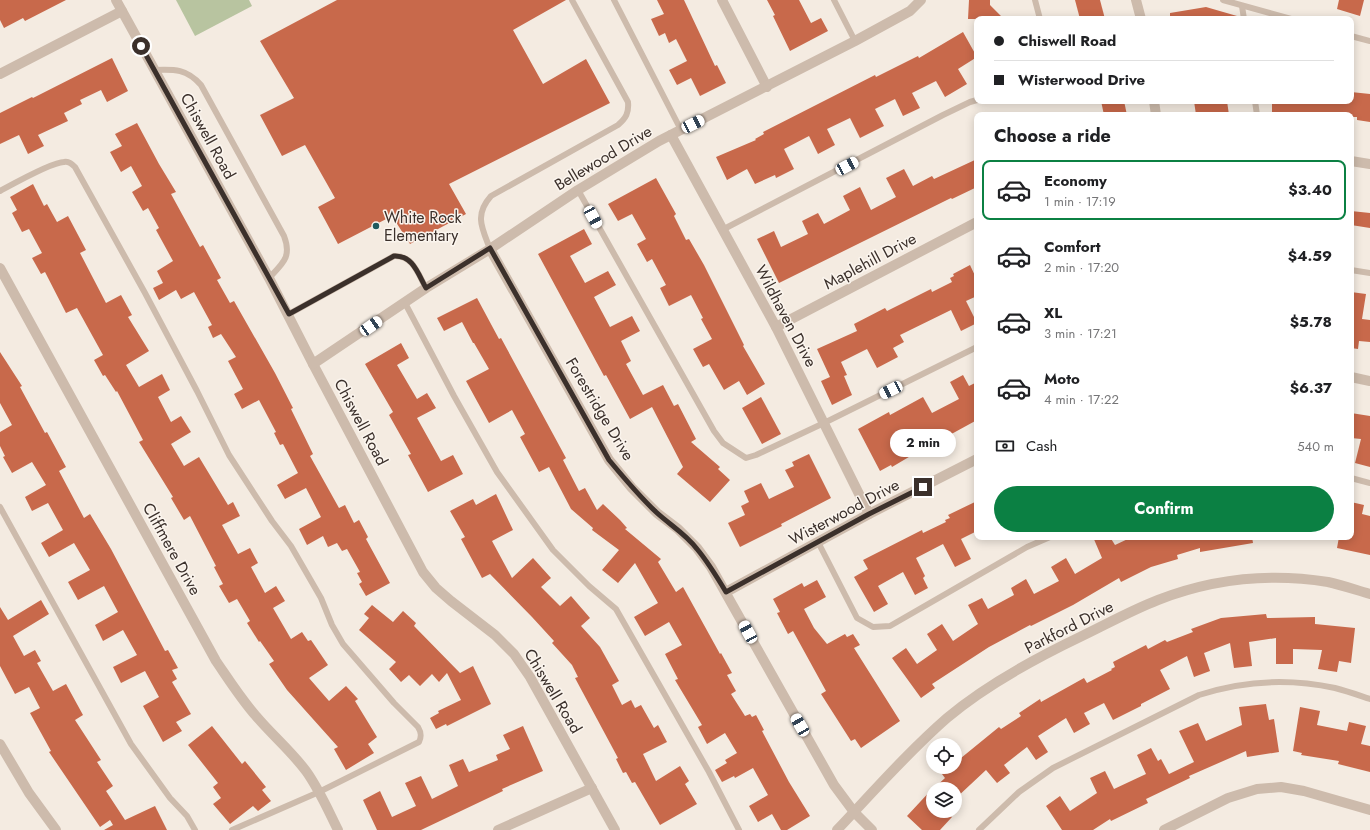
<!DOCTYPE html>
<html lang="en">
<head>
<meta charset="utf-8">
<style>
  :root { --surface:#fff; --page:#f6f6f6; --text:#202124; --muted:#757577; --line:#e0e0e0; --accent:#0b8043 }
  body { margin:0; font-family:Jost,sans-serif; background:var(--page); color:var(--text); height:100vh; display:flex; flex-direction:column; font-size:15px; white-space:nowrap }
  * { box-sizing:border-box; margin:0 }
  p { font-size:13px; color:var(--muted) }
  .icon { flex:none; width:22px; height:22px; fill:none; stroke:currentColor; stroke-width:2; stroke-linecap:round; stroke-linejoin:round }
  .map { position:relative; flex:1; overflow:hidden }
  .side { position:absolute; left:974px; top:112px; width:380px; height:428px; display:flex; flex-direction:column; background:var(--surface); border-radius:8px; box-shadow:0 2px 10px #0003 }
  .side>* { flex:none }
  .banner { position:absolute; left:974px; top:16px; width:380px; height:88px; border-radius:8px; box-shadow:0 2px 10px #0003; display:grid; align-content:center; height:88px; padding:0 20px; background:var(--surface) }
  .buttons { position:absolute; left:926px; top:738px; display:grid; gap:8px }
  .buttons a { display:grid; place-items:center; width:36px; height:36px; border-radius:50%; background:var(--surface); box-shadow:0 2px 10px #0003; font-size:20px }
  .end { position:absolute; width:18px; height:18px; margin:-9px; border:5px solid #3b302b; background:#fff; box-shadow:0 0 0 2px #fff }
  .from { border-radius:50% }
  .bubble { position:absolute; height:28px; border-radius:14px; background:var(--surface); box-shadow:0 2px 10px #0003; font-size:13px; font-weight:700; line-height:28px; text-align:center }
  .car { position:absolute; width:12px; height:24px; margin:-12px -6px; border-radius:5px; box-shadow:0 0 3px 1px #0007; background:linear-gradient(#fff 24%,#345 0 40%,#fff 0 76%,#345 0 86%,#fff 0) }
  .banner b { display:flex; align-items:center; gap:14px; height:38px; font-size:15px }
  .banner b+b { border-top:1px solid var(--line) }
  .banner i { width:10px; height:10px; background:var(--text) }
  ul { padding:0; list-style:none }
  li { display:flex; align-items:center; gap:12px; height:60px; margin:0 8px 6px; padding:0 12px; border:2px solid transparent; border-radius:8px }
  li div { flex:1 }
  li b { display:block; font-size:15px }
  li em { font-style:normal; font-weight:700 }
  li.on { border-color:var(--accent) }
  li>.icon { width:36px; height:36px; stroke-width:1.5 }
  h2 { padding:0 20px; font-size:18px; line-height:48px }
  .pay { display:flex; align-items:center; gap:10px; height:44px; padding:0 20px; font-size:15px }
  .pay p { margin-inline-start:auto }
  .cta { display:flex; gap:8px; margin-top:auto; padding:8px 20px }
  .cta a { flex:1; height:46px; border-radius:24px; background:var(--accent); color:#fff; font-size:16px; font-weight:700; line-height:46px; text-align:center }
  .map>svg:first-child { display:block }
</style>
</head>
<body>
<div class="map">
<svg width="1370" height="830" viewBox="0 0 1370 830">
  <rect width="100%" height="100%" fill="#f4ebe1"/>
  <polygon fill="#b8c4a0" points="176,0 249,0 252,6 195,36"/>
  <g fill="#c8694b">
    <polygon points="0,0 66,0 25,21 23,18 4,28 0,20"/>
    <polygon points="337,0 566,0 513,30 543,84 586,59 610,103 449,184 466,214 410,244 392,216 338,244 318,207 335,198 305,145 282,156 260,115 294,98 260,41"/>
    <polygon points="657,0 684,0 715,66 717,65 726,83 700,96 691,78 677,85 669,70 687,61 676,39 669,43 665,33 659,36 651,19 664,14"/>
    <polygon points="767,0 799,0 811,23 821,18 828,31 790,51 773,16 775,15"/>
    <polygon points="969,0 990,0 990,5 1004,19 968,19"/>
    <polygon points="1075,0 1100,0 1105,19 1080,19"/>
    <polygon points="1339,0 1364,0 1360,16 1337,9"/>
    <polygon points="1206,7 1237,16 1236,19 1170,19 1170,13"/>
    <polygon points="963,32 977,57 958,69 967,84 945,97 936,81 912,93 920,108 903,116 895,99 875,109 884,126 860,138 850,118 827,129 835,145 818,154 809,136 784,149 794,169 776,178 775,175 755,184 747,169 727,180 716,157 756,140 755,139 764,134 763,132 875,75 876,77 918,56 919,58"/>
    <polygon points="112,58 128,91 107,102 101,90 80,100 82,104 64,113 68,121 38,135 44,146 28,154 19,135 0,144 0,113 32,97 33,98"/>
    <polygon points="1351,92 1370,94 1370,122 1357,120 1357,117 1351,117 1351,115 1272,115 1272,101 1351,101"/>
    <polygon points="1101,101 1124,101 1127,115 1104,115"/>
    <polygon points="1194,101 1227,101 1229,115 1196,115"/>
    <polygon points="137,123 159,164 176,192 171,194 200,247 203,245 221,278 217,280 230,303 234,301 275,373 293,408 291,409 313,454 310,456 339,508 345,505 354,523 359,520 368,537 366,539 390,583 366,596 359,584 362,582 357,573 360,572 347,549 342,551 337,543 328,547 323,536 307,545 299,529 321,517 306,488 285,499 277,485 298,473 283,444 280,445 274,433 276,432 259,400 242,409 234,394 243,389 228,361 236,357 221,334 213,338 208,327 212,325 194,292 181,299 176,290 159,300 153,288 163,283 157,271 173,261 156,230 159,228 148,208 143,211 132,192 142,186 131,166 121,172 110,152 122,146 115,134"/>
    <polygon points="977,159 977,187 952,199 951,198 779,283 757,239 774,231 781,247 808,234 802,221 818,213 824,224 850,210 843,196 860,187 871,210 896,197 886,178 904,169 913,186 932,176 934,179"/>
    <polygon points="656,178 676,214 674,216 686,240 689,239 704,265 744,345 743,346 765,384 747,395 739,381 724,390 709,364 703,367 693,349 712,339 701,319 703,318 691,295 669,306 660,288 666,285 652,259 647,262 637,244 646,239 632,214 618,221 608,204"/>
    <polygon points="33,184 44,206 47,204 57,222 68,216 86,250 80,253 106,303 121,295 132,315 128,317 149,351 126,365 139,387 162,374 170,390 158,397 171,422 181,416 191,432 171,444 184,466 199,457 228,505 233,502 240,516 222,525 238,554 250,548 258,563 251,567 265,593 276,586 285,601 273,608 291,639 302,632 308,641 311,640 328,665 309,678 329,701 346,686 358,699 355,701 377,737 368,744 374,753 346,770 334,749 338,747 287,690 269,664 274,661 260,641 259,642 247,623 250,621 237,599 229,603 219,586 223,584 214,567 216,566 190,516 184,520 171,498 173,497 139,442 143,440 117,391 116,392 105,375 103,376 94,360 103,355 77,308 66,313 45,272 41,274 32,258 42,253 29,229 22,232 12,213 17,210 10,197"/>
    <polygon points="1351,211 1370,213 1370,228 1351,225"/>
    <polygon points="584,229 592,244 570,256 585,283 608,271 616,285 594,297 610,327 632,316 640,331 621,341 631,361 626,364 643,395 663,385 674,406 678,404 696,439 691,442 720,467 718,469 730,480 710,502 677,474 683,467 652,407 630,419 606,375 604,376 538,254"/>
    <polygon points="970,265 977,280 977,296 966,301 977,323 961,331 951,310 900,335 904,342 893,348 898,357 877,368 867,349 841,362 847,375 844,376 852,395 832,405 821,381 830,377 817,349 857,331 854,324 885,308 887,311 931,289 932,292 952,282 950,278 954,276 953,274"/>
    <polygon points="1351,292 1366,294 1362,319 1370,320 1370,342 1359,341 1358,349 1351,348"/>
    <polygon points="477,298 499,339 501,338 566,458 563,460 579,491 585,488 597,510 603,504 620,520 627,528 625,529 661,559 658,562 676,592 683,587 720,654 721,653 732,673 727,675 736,691 731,694 745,716 750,714 752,717 756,715 764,730 762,731 789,782 810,816 787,830 781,830 772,814 758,822 749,806 768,795 753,768 735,778 734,776 722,782 715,770 727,763 725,760 737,753 725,733 707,744 698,727 702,725 675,680 678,679 665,654 682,645 669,622 645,636 634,617 658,603 635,563 618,583 602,570 619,550 592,530 593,528 571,509 549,467 539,472 520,437 525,434 512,410 489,423 466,381 489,369 474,343 473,343 462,322 444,331 437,318"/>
    <polygon points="401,343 409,358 397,365 417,399 427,393 436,408 417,418 441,461 453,455 463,474 428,492 408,455 411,454 389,415 393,412 365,364"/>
    <polygon points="0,352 22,386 20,387 45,433 47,432 66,467 59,471 84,518 90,514 111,549 165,651 168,650 178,668 172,670 177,679 172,682 191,714 176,722 182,731 163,742 143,706 159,697 145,671 121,683 113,667 137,655 123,630 103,641 95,625 118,612 104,586 78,600 68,582 90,570 74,543 49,557 41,543 63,530 48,503 32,511 25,497 46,485 32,462 12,473 3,457 5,456 0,446 0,432 12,425 0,403"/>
    <polygon points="963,375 969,386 977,382 977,420 946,437 944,435 918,450 919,451 892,467 891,465 880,471 858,429 889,412 890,415 923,397 932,413 959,399 950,382"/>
    <polygon points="761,397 781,434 762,444 742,408"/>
    <polygon points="1351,413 1370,416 1370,467 1355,463 1361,439 1351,438"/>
    <polygon points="809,454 831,498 781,524 782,526 740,547 728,523 745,515 741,506 749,502 744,491 761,483 769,499 794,487 785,470 794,466 792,462"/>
    <polygon points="496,494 513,530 492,541 512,578 533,558 551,578 541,587 560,606 571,596 590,618 581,626 600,647 619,681 612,685 622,705 631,700 635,708 641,705 654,728 658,725 667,742 643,754 656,781 680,766 689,781 685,784 697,804 660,825 635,782 632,783 626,772 623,773 616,759 618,758 575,678 578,677 572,665 552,643 554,641 532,617 490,574 482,578 461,539 465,537 450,511 473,499 476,505"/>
    <polygon points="977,501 977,531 961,539 971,559 955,567 943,544 916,558 925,576 923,578 928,588 915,595 903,572 878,586 888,604 874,612 854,577 868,569 863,560 922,530 923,533 946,522 945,520 950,518 948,515"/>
    <polygon points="1351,502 1364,505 1362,514 1370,516 1370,555 1337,548 1339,537 1351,537"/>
    <polygon points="1093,537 1110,537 1115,545 1132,537 1252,537 1253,543 1200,552 1200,548 1177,555 1178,559 1151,567 1121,582 1119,578 1073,605 1031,626 1030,625 989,647 932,684 935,688 921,698 892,658 906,648 917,664 937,650 927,634 942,624 953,641 978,624 968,605 982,598 988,609 1014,595 1011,588 1026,579 1034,594 1059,581 1051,567 1066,558 1075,574 1102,558"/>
    <polygon points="817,580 826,597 804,609 814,628 827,644 845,634 847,637 853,634 860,645 854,648 900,721 861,748 855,739 851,741 821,694 826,691 793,631 788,634 777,613 780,612 773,599 802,583 804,587"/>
    <polygon points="41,600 49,614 13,636 24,656 35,650 41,661 37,663 53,691 66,684 83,715 75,720 101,760 97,762 113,786 106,791 125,820 155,806 167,830 104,830 113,825 110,820 100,827 49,752 51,751 30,713 40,708 29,687 15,694 0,666 0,607 8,620"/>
    <polygon points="372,605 393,622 403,611 416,623 414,626 460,673 473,666 491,704 447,726 446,724 436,729 430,718 439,713 438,711 461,700 447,673 439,682 432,674 420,686 409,675 401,682 389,669 396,662 359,630 369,618 364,614"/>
    <polygon points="1266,614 1267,618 1315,617 1315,624 1355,628 1351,663 1339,661 1337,672 1318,669 1322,650 1293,649 1293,664 1276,664 1276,638 1249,642 1252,666 1234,668 1230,643 1204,653 1210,671 1194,677 1187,656 1160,670 1170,689 1141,704 1141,706 1113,720 1104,703 1084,713 1090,724 1074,733 1066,718 1038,736 1048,752 1036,760 1027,747 1004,765 1010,773 997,783 986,770 955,799 955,789 933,789 945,778 942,774 950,767 955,767 955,762 960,757 961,758 999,727 1001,729 1021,716 1019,713 1040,699 1041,702 1084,678 1087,683 1112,670 1111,669 1115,667 1113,662 1146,645 1148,649 1165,640 1167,642 1193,632 1191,629 1221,618"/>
    <polygon points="1266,704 1269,720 1274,719 1279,752 1247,757 1246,751 1189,776 1190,778 1146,799 1148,803 1111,821 1110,819 1093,830 1062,830 1046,806 1060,796 1070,811 1097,793 1090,778 1105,771 1114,789 1146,774 1137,755 1151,748 1158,761 1161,759 1169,774 1194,762 1179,731 1198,723 1206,741 1242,725 1239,707"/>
    <polygon points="1300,707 1320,711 1317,725 1347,731 1349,722 1366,726 1361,744 1370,746 1370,772 1338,764 1339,761 1301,755 1302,753 1293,751"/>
    <polygon points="212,726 242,764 245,761 266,787 262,790 271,801 258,811 253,806 230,824 213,804 221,798 213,787 218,783 188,745"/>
    <polygon points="523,726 543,771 502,789 503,791 421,830 377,830 363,800 380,791 392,817 416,806 405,783 421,776 432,799 458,786 449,765 463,759 469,772 498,760 496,755 510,749 503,735"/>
    <polygon points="933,788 933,811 944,811 952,817 940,830 922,830 907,816"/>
  </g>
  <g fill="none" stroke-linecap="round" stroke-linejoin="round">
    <g stroke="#cdbbac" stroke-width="6">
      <polyline points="614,0 681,130"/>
      <polyline points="834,0 855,41"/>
      <polyline points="1035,0 1040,19"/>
      <polyline points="1223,0 1291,19"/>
      <polyline points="1242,6 1244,19"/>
      <polyline points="1351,36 1370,41"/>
      <path d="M154,70C175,69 187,69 201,85L284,236C292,257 283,263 269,278"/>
      <polyline points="1255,101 1257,115"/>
      <polyline points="578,190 714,431 723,443 746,458 756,455 824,423 977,347"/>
      <path d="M0,191C13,184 52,162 64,162C69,161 72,164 75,167L145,293L197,391L229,455L272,521L291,546L321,598L332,625L343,644L394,703L418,727C421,732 422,736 419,742L319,792L232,830"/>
      <polyline points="722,230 943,115 970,102 977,100"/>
      <path d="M490,249C482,228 474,215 491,196L618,125C626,118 629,113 628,102L572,0"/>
      <polyline points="1351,270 1370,273"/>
      <polyline points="405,303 454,396 497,472 553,550 589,586 616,609 709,772 739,830"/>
      <path d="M289,314L394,256C413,255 418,274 426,288"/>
      <polyline points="1351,478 1370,483"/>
      <polyline points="0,507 131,744 170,798 187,816 195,830"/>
      <polyline points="818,542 857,618 873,627 890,626 1027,547 1050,537"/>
      <path d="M979,830L1019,792L1053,768L1199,695C1245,680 1288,678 1335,688C1347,691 1358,695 1370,699"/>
    </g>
    <g stroke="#cdbbac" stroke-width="10">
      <polyline points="116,0 269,278 313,364 423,572 436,588 451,601 495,635 514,654 530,677 615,830"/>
      <polyline points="722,0 767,87"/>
      <polyline points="1136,0 1141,19"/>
      <polyline points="0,74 122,11"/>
      <polyline points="1154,101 1156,115"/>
      <polyline points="671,135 776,327 869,514"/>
      <polyline points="1351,161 1370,164"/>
      <polyline points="490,249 609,460 632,488 657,513 678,529 697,548 711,567 834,785 854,812 872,830"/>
      <path d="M0,268L216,661C229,680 241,699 256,716C272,735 291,751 306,771C319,789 328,810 338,830"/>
      <polyline points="776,327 977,222"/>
      <polyline points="313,364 426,288 490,249 578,190 659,141 855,41 910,11 921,0"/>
      <polyline points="1351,377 1370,381"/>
      <polyline points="726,592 869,514 977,459"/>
      <polyline points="0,744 29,793 56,830"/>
      <polyline points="498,830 592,788"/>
      <path d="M837,830C873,792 908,752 947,718C986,685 1036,658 1082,636C1107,624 1132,610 1158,600C1212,579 1271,573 1328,582C1342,585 1356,590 1370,594"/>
      <polyline points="1164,830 1228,798 1257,789 1281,787 1304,791 1370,810"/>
    </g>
  </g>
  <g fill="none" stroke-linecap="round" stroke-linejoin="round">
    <path stroke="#3b302b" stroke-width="5" d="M141,46L289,314L394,256C413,255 418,274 426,288L490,248L609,460C624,478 639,496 656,512C670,525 686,534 697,549C708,562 717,577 726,592L869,514L923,487"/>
  </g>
  <circle fill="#1f5a5e" stroke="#fbf5ee" stroke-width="1.5" cx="376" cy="226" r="4"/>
  <g text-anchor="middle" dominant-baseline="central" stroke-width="3" stroke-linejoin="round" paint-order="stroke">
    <g font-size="16" fill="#3b302b" stroke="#fbf5ee">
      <text transform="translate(208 136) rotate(61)">Chiswell Road</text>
      <text transform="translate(603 158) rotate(-31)">Bellewood Drive</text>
      <text transform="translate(870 261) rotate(-28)">Maplehill Drive</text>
      <text transform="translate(786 316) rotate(62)">Wildhaven Drive</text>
      <text transform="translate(600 409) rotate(59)">Forestridge Drive</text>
      <text transform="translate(361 422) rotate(62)">Chiswell Road</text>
      <text transform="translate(844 512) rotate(-28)">Wisterwood Drive</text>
      <text transform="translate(172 549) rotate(61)">Cliffmere Drive</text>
      <text transform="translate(1069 627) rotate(-27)">Parkford Drive</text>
      <text transform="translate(553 691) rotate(59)">Chiswell Road</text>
    </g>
    <g font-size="16" fill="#3b302b" stroke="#fbf5ee" text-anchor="start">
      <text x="384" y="217">White Rock<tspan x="384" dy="18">Elementary</tspan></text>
    </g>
  </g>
</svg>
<div class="buttons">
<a><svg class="icon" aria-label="locate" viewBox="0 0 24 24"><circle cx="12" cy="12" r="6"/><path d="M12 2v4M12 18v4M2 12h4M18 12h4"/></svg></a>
<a><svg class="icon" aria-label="layers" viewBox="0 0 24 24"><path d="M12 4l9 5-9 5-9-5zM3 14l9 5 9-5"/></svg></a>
</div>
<i class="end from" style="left:141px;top:46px"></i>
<i class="end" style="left:923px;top:487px"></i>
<div class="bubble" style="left:890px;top:429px;width:66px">2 min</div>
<i class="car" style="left:693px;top:124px;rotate:63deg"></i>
<i class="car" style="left:847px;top:166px;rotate:62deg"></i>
<i class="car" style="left:593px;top:217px;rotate:151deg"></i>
<i class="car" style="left:371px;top:326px;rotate:56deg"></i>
<i class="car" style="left:891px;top:390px;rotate:244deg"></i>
<i class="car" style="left:748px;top:632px;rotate:331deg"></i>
<i class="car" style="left:800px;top:725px;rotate:330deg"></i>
<div class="banner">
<b><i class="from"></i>Chiswell Road</b>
<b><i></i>Wisterwood Drive</b>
</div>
<section class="side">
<h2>Choose a ride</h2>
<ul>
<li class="on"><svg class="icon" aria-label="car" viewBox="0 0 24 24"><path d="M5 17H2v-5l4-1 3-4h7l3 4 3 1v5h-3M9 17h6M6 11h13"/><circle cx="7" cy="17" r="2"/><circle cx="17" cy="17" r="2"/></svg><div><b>Economy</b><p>1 min · 17:19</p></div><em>$3.40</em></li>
<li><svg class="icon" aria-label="car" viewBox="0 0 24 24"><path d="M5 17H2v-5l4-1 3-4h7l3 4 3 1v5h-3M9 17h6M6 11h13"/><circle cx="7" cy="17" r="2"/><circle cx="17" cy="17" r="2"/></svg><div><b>Comfort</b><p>2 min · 17:20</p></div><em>$4.59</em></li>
<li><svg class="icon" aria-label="car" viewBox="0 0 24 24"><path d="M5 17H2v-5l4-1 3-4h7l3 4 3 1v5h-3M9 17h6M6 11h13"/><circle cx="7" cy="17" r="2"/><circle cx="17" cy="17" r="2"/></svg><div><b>XL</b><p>3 min · 17:21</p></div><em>$5.78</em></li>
<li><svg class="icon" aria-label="car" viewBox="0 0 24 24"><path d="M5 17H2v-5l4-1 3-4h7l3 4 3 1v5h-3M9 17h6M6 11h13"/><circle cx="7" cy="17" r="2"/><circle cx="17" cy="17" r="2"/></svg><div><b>Moto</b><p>4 min · 17:22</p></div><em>$6.37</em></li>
</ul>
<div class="pay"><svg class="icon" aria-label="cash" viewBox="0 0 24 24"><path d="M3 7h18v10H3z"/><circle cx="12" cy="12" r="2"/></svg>Cash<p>540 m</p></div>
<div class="cta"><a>Confirm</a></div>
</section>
</div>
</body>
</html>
